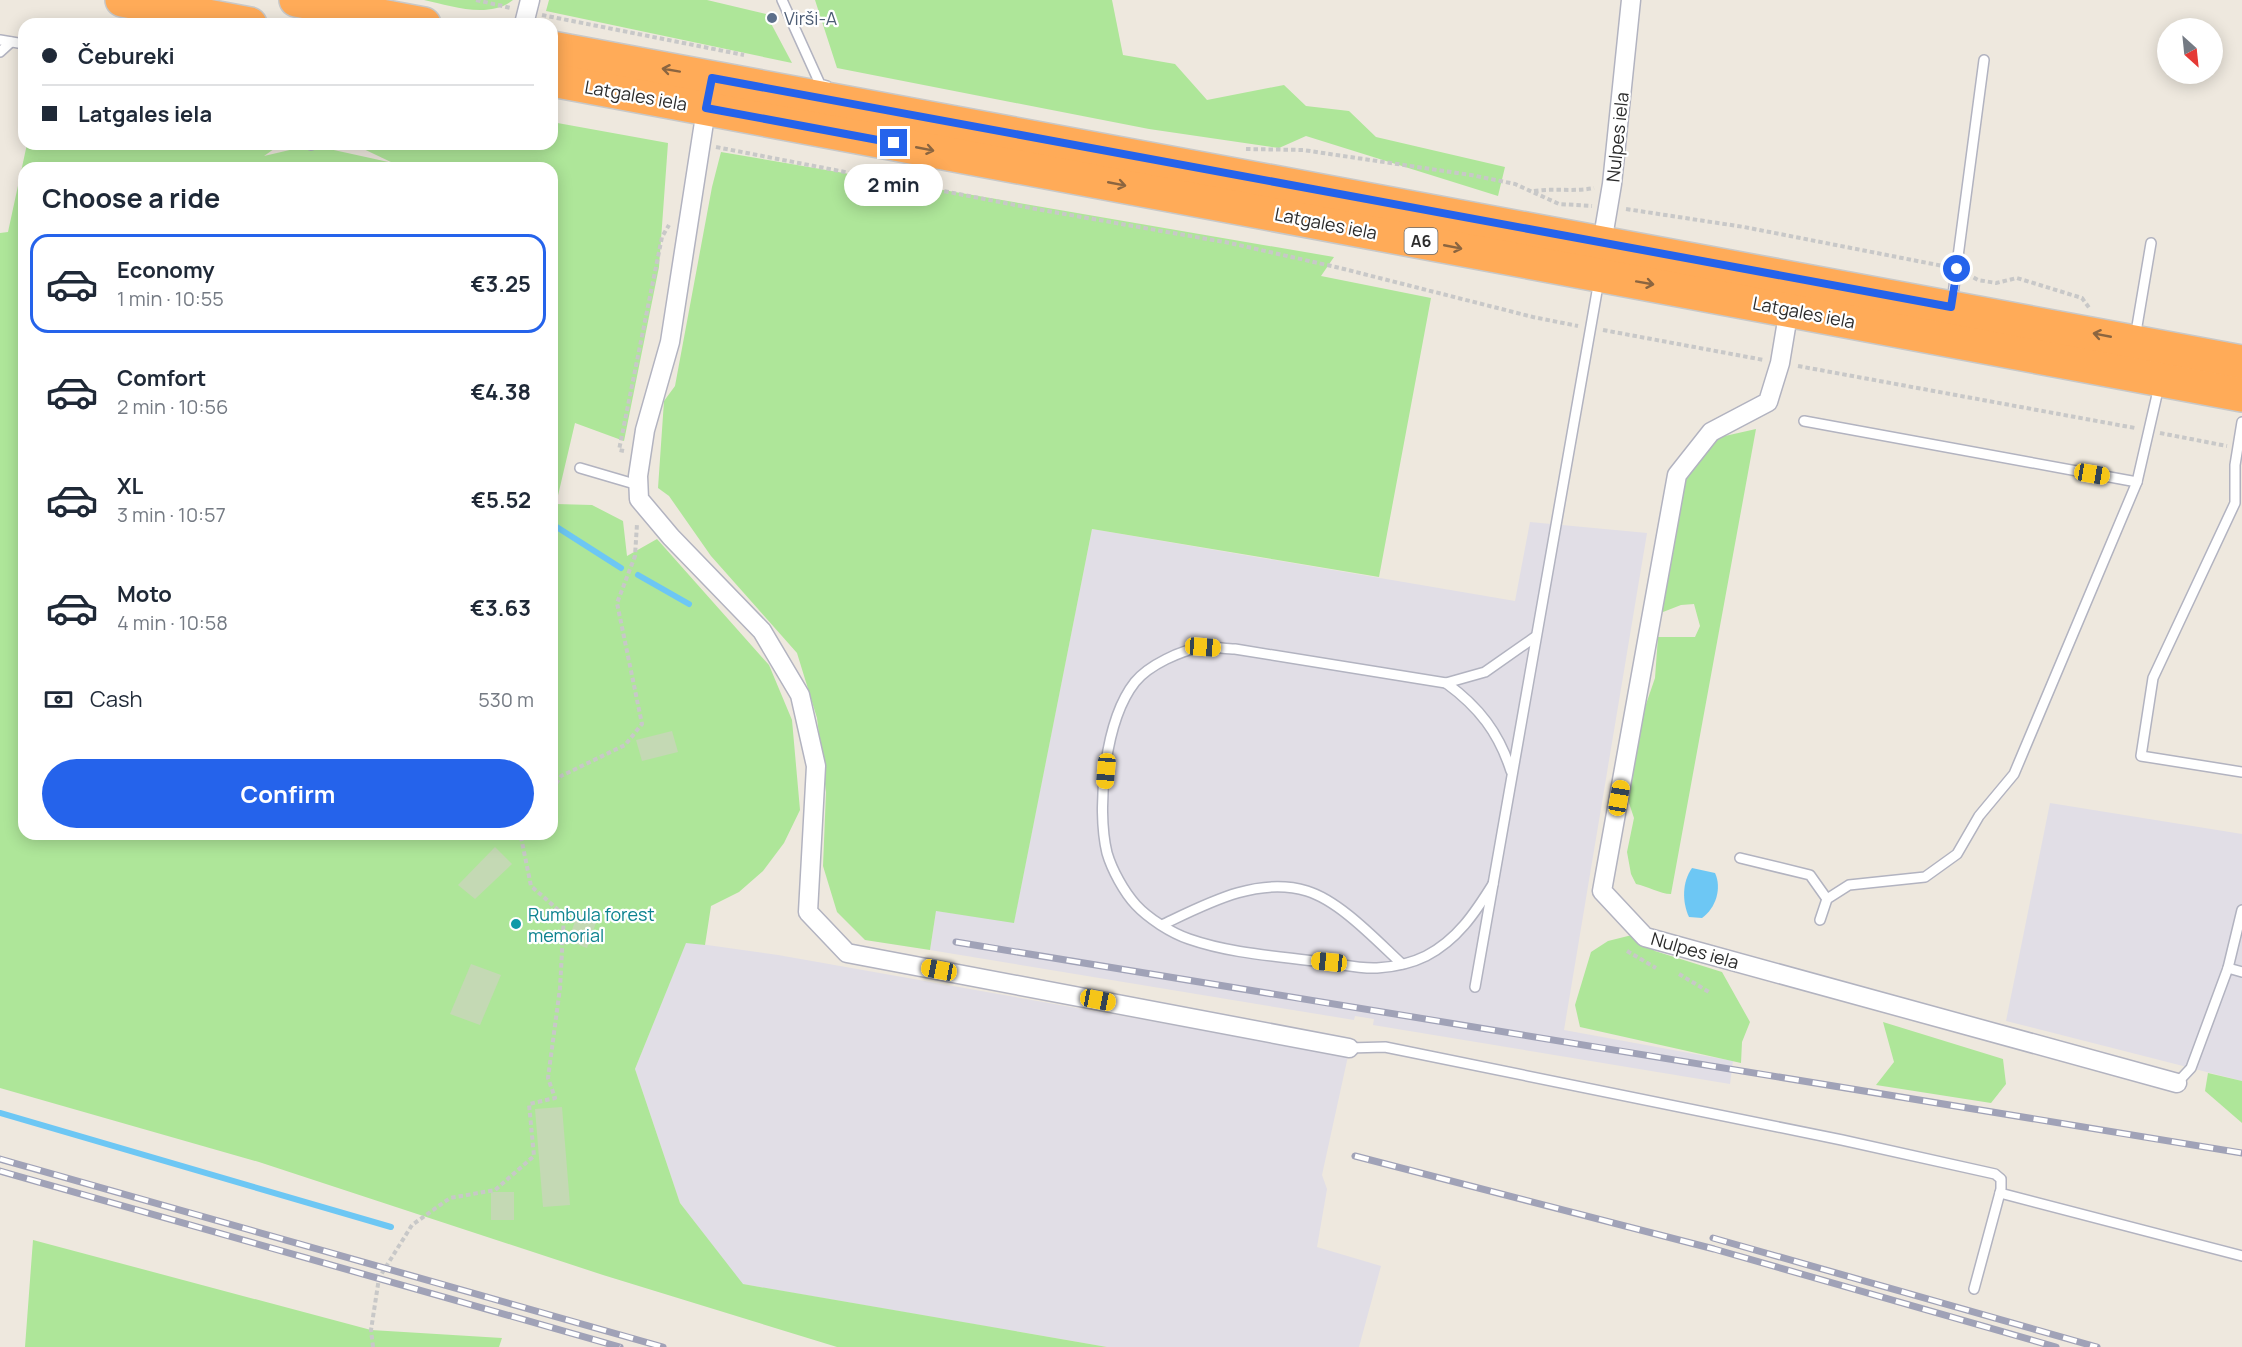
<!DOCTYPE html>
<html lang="en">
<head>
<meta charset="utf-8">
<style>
  :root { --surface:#fff; --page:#f6f6f7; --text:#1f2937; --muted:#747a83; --line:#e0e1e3; --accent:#2563eb }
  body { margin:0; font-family:Manrope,sans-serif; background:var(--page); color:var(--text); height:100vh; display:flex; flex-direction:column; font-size:22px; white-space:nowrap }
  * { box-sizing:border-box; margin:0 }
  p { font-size:20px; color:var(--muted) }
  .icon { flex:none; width:33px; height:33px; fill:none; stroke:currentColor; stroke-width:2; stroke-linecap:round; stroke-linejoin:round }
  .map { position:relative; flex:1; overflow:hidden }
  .details { position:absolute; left:18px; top:162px; width:540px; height:678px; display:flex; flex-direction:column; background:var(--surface); border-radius:18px; box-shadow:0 3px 15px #0003 }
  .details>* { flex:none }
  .guide { position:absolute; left:18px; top:18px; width:540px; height:132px; border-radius:18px; box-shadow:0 3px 15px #0003; display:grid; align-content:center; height:132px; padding:0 24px; background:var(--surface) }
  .needle { width:39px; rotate:153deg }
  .fabs { position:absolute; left:2157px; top:18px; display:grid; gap:12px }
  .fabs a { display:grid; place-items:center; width:66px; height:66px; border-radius:50%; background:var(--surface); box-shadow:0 3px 15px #0003; font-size:30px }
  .end { position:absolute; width:27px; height:27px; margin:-14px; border:8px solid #2563eb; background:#fff; box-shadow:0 0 0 3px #fff }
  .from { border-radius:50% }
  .bubble { position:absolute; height:42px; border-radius:21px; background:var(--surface); box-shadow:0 3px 15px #0003; font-size:20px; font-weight:700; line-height:42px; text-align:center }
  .car { position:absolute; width:18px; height:36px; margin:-18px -9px; border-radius:8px; box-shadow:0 0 4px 2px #0007; background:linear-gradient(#f5c518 24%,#345 0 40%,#f5c518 0 76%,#345 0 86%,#f5c518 0) }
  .guide b { display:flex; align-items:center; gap:21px; height:57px; font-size:22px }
  .guide b+b { border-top:2px solid var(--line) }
  .guide i { width:15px; height:15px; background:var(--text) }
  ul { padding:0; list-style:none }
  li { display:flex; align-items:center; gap:18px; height:99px; margin:0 12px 9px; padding:0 12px; border:3px solid transparent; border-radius:18px }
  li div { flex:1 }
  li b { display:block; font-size:22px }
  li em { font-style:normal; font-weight:700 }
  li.active { border-color:var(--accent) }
  li>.icon { width:54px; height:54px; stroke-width:1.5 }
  h2 { padding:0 24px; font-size:27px; line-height:72px }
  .pay { display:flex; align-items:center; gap:15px; height:66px; padding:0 24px; font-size:22px }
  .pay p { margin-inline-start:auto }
  .primary-button { display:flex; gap:12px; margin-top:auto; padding:12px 24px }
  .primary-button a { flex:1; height:69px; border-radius:36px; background:var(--accent); color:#fff; font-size:24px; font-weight:700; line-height:69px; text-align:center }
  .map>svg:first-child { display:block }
</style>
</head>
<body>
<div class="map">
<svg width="2242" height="1347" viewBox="0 0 2242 1347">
  <rect width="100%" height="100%" fill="#eee8de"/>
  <g fill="#e1dee6">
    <polygon points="1530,522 1647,533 1564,1030 1733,1061 1730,1084 1373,1025 1374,1019 1355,1016 1354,1020 930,950 936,911 1014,922 1092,529 1515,601"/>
    <polygon points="2050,803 2242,834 2242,1081 2006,1021"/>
    <polygon points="686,942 778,955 1348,1056 1322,1175 1327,1189 1317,1247 1381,1266 1359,1347 1107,1347 742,1284 680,1203 635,1069"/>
  </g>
  <g fill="#aee699" fill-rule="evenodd">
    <path d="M424,0H513C489,19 451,6 424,0Z"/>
    <polygon points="549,0 707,0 766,14 792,63 546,11"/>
    <polygon points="815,0 1112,0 1123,55 1175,64 1207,100 1284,85 1306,106 1349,111 1376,137 1505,167 1498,196 1306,136 1279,148 1149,129 837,68"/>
    <path d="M552,122L668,143L659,267L624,441L575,423L556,504L592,505L623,521L627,556L657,539L769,665L792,720L800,810L784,843L763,871L739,892L711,906L705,945L686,943L635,1069L680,1203L743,1284L1107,1347H837L603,1275L259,1162L0,1088V233L8,232L27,144H281L264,156L311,145L393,163L353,144H552ZM24,168H552V834H24Z"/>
    <polygon points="721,152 1334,257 1321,276 1431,298 1379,577 1092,529 1014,923 936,911 930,950 865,940 837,912 823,866 826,792 817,718 797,653 711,556 669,496 658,488 664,401 675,386 712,187"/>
    <path d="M1756,429L1671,894C1660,894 1647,886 1636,884L1631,874L1627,852L1634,818L1626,794L1643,713L1655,678L1658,637H1695L1700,626L1694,604L1681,605L1663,612L1659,599L1685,474L1716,438Z"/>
    <polygon points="1632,935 1655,951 1722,972 1750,1022 1742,1042 1741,1063 1580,1027 1575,1005 1591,952 1608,941"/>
    <polygon points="1883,1022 2003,1059 2006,1084 1991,1103 1876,1085 1894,1062"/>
    <polygon points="2208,1073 2242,1081 2242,1123 2205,1091"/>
    <polygon points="33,1240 371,1330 502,1338 499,1347 25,1347"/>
  </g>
  <g fill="#c4d9b4">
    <polygon points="672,731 678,752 642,761 636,740"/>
    <polygon points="495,847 512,864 475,899 458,885"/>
    <polygon points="578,913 597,920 587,948 568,941"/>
    <polygon points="471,964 501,975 480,1025 450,1014"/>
    <polygon points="562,1107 570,1205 543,1207 535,1109"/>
    <rect x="491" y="1192" width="23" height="28"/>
  </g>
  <path fill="#6dc7f4" d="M1692,868L1715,873C1722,888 1716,908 1702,918L1689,917C1682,902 1682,882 1692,868Z"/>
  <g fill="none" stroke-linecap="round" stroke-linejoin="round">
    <g stroke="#6dc7f4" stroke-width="6">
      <polyline points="552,524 621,568"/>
      <polyline points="638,575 689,604"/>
      <polyline points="0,1113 391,1227"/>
    </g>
    <defs>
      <g id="lane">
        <polyline points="782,0 820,84 827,86"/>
        <polyline points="0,40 24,44"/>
        <polyline points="0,52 11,42"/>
        <polyline points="311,145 311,144"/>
        <polyline points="1952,302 1984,60"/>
        <polyline points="2135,338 2151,243"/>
        <polyline points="1804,421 2137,482"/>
        <polyline points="2242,422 2235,465 2235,503 2153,678 2141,756 2242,772"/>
        <polyline points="580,468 638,485"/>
        <path d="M1446,683C1479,707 1499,733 1511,771"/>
        <polyline points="1740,858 1810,875 1827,899"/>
        <path d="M1493,884C1475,913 1457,940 1426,956C1412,963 1393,967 1377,968C1360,969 1340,964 1323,962C1278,956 1232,954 1189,939C1171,933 1148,918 1136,905C1124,892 1112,870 1107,853C1096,807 1105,720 1135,682C1149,665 1181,650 1203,647C1213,646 1225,649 1235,649L1446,683L1485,672L1535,637"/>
        <polyline points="1820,920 1827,899 1849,885 1925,877 1957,854 1979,816 2014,774 2137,482 2159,386"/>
        <path d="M1162,925C1206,904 1257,876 1307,891C1340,901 1377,941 1402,964"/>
        <polyline points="2228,968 2242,910"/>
        <polyline points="1475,987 1599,280"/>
        <polyline points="1349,1048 1385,1047 1842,1140 1995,1174 2001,1179 2001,1189 1974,1289"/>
        <polyline points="2177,1083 2191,1068 2228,968 2242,972"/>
        <polyline points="2000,1193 2242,1256"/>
      </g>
      <g id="street">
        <polyline points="524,24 530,0"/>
        <polyline points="707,103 670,342 645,430 638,476 639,499 671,537 762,631 800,695 816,766 808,912 847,953 1349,1048"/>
        <polyline points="1601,249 1612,184 1631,0"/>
        <polyline points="1789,309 1780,363 1768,402 1711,432 1677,475 1602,891 1645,937 2177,1083"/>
      </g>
      <g id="highway">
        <polyline points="122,0 250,24"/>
        <polyline points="296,0 424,24"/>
        <polyline points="552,48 2242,362"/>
        <polyline points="552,80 2242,395"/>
      </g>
    </defs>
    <use href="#lane" stroke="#b2b3c0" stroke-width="12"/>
    <use href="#street" stroke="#b2b3c0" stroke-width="21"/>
    <use href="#highway" stroke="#c8c8c8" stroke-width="36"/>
    <g stroke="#c8c8c8" stroke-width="4" stroke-dasharray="4.5 3" stroke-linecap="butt">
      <polyline points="476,0 511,8"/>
      <polyline points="542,15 744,55"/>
      <polyline points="716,147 1036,209 1230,243 1340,268 1533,317 1578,326"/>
      <polyline points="1246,149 1303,150 1471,175 1515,184 1559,204 1592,206"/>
      <path d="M1534,191C1554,188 1574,192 1594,188"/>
      <polyline points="1626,209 1744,227 1943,266"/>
      <polyline points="1967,274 1978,280 1996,283 2017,278 2082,298 2090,309"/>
      <polyline points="1603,330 1764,360"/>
      <polyline points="1798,366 2135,428"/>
      <polyline points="2160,433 2227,446"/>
      <polyline points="624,451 619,450 662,237 669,225"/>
      <polyline points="552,790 561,776 625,745 642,724 617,603 635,556 637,524"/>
      <polyline points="1627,951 1656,968"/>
      <polyline points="1679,974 1709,992"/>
      <polyline points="373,1347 371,1330 379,1278 412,1225 450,1198 495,1190 534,1156 529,1104 555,1098 548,1078 560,988 564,915 531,886 521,837 524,834"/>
    </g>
    <use href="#lane" stroke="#fff" stroke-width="9"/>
    <use href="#street" stroke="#fff" stroke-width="18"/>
    <use href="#highway" stroke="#ffab58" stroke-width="33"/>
    <defs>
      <g id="rail">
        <polyline points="956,942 2242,1153"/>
        <polyline points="1355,1156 1714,1249 2056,1347"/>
        <polyline points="0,1159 663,1347"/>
        <polyline points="0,1171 620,1347"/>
        <polyline points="1713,1238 2097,1347"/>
      </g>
    </defs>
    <use href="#rail" stroke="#a0a2b7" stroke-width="7"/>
    <use href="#rail" stroke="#fff" stroke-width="4.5" stroke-dasharray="14" stroke-linecap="butt"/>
  </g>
  <defs><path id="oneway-shaft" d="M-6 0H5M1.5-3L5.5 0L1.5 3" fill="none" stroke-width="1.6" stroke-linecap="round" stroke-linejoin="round" transform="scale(1.5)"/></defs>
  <g stroke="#8b6540">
    <use href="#oneway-shaft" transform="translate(671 70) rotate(-170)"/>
    <use href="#oneway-shaft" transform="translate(925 149) rotate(11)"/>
    <use href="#oneway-shaft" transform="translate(1117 184) rotate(11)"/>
    <use href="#oneway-shaft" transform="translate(1453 247) rotate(11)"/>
    <use href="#oneway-shaft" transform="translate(1645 283) rotate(10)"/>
    <use href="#oneway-shaft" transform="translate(2102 335) rotate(-169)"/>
  </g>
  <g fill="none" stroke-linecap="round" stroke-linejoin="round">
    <polyline stroke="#2563eb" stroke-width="8" points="894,143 706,108 712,78 1951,307 1957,269"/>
  </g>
  <circle fill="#5c6f8a" stroke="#fff" stroke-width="2" cx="772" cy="18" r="6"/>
  <circle fill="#0f9aa8" stroke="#fff" stroke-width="2" cx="516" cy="924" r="6"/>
  <g text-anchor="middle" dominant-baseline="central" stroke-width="4.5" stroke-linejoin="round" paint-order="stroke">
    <rect fill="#fff" stroke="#6b6b6b" stroke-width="1.5" x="1404.5" y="228" width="33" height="26" rx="4.5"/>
    <g font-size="16" font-weight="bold" fill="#2c2c2c">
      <text x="1421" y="241">A6</text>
    </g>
    <g font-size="18" fill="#4e5e75" stroke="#fff" text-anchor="start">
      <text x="784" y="18">Virši-A</text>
    </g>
    <g font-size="18" fill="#2c2c2c" stroke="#fff">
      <text transform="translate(636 95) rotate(10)">Latgales iela</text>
      <text transform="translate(1617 137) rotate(-84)">Nulpes iela</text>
      <text transform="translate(1326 223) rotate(11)">Latgales iela</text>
      <text transform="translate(1804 312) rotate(11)">Latgales iela</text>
      <text transform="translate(1695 950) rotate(16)">Nulpes iela</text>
    </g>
    <g font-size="18" fill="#0d838f" stroke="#fff" text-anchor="start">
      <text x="528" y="914">Rumbula forest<tspan x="528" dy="21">memorial</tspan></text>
    </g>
  </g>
</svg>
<div class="fabs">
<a><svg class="needle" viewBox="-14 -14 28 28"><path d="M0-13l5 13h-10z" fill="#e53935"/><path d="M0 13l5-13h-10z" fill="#747a83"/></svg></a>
</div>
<i class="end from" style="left:1957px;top:269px"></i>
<i class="end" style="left:894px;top:143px"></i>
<div class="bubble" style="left:844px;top:164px;width:99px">2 min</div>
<i class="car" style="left:2092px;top:474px;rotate:100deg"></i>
<i class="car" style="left:1203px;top:647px;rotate:94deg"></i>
<i class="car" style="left:1106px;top:771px;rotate:185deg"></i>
<i class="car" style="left:1619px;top:798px;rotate:10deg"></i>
<i class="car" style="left:1329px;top:962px;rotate:276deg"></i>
<i class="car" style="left:939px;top:970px;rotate:281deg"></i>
<i class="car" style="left:1098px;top:1000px;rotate:101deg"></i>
<div class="guide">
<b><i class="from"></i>Čebureki</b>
<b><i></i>Latgales iela</b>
</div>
<section class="details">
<h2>Choose a ride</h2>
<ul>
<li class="active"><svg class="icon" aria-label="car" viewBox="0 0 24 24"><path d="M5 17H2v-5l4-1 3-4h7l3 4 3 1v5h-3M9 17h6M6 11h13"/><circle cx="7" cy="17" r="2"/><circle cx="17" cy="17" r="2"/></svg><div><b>Economy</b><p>1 min · 10:55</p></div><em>€3.25</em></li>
<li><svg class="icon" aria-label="car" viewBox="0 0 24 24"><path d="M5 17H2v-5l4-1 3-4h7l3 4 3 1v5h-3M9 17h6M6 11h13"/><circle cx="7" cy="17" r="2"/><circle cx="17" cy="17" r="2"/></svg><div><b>Comfort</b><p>2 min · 10:56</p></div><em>€4.38</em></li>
<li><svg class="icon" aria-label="car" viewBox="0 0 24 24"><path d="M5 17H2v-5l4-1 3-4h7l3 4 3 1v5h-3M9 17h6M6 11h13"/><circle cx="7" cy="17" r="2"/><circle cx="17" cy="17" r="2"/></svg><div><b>XL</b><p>3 min · 10:57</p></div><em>€5.52</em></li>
<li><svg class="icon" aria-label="car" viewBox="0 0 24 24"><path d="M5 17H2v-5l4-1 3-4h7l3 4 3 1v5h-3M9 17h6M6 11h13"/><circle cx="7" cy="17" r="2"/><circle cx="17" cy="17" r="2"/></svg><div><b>Moto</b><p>4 min · 10:58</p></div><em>€3.63</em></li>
</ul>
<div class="pay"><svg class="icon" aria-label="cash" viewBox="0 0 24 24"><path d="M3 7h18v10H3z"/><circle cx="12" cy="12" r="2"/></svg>Cash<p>530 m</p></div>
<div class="primary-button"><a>Confirm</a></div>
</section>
</div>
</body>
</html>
